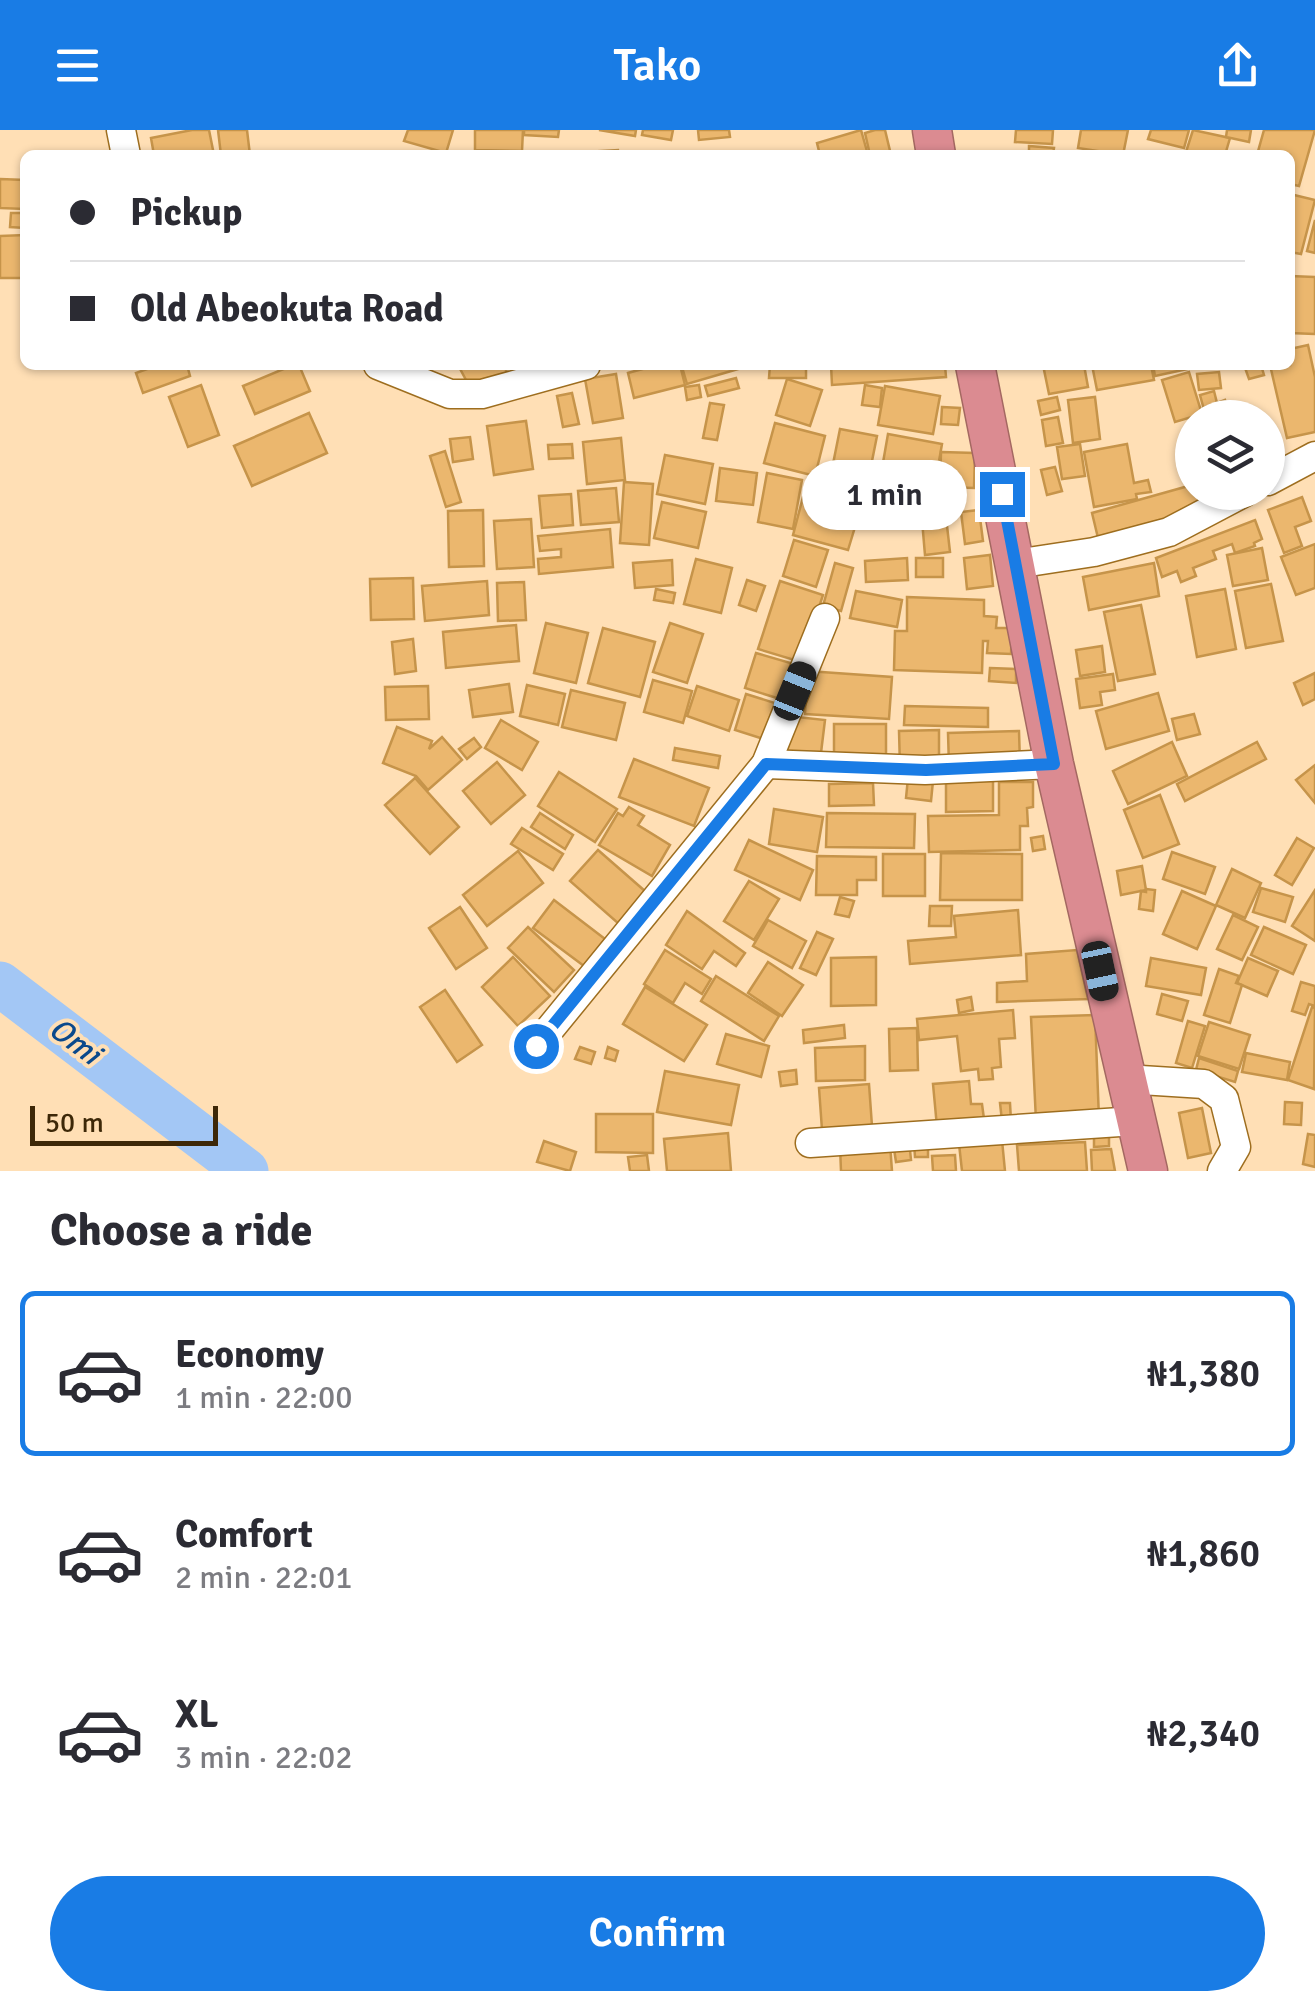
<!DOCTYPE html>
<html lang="en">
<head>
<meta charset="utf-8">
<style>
  :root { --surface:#fff; --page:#f7f7f7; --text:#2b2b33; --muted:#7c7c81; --line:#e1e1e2; --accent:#197ce5 }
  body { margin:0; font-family:Signika,sans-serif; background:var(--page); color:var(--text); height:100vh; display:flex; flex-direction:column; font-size:38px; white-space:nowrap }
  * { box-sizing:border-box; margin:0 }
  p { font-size:32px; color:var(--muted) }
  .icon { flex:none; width:55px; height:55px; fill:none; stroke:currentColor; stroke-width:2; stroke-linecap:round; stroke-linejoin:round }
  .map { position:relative; height:1041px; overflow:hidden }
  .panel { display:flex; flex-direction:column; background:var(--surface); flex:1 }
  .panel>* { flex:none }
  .guide { position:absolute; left:20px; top:20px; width:1275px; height:220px; border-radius:15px; box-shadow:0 2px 8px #0004; display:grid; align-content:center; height:220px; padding:0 50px; background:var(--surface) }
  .tools { position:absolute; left:1175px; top:270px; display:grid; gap:20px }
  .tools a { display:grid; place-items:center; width:110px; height:110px; border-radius:50%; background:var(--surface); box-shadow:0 2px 8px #0004; font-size:50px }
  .scale { position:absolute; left:30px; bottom:25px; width:188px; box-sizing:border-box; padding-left:10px; border:5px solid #3d2808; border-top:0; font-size:28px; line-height:35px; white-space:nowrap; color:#3d2808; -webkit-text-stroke:8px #ffdfb5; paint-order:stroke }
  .end { position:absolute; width:45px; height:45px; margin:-22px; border:12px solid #197ce5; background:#fff; box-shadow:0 0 0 5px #fff }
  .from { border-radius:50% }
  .bubble { position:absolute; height:70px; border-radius:35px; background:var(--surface); box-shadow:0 2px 8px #0004; font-size:32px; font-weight:600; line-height:70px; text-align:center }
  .car { position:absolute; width:30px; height:60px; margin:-30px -15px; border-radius:12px; box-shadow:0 0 8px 2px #0007; background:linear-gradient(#222 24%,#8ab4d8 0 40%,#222 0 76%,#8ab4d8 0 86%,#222 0) }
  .guide b { display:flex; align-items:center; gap:35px; height:95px; font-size:38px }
  .guide b+b { border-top:2px solid var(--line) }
  .guide i { width:25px; height:25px; background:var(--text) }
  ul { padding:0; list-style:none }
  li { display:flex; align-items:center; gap:30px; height:165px; margin:0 20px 15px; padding:0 30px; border:5px solid transparent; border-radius:15px }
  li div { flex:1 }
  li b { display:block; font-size:38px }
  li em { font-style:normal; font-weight:600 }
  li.on { border-color:var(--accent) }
  li>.icon { width:90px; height:90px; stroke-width:1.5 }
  h2 { padding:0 50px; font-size:45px; line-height:120px }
  .cta { display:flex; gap:20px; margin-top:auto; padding:20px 50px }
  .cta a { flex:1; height:115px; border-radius:60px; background:var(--accent); color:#fff; font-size:40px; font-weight:600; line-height:115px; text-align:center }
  header { display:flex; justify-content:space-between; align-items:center; height:130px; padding:0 50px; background:var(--accent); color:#fff; font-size:45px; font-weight:600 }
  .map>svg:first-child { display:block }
</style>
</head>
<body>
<header><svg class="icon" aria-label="menu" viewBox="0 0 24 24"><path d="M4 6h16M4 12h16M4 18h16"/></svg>Tako<svg class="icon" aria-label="share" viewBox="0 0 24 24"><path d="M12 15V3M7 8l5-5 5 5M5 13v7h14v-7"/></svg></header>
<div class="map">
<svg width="1315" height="1041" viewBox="0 0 1315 1041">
  <rect width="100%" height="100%" fill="#ffdfb5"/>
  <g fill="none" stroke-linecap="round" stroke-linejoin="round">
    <polyline stroke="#a3c7f5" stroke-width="45" points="0,854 246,1041"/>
  </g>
  <g fill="#ebb76e" stroke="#c6944a" stroke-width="2.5">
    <polygon points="192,0 209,0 214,25 154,25 151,8"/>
    <polygon points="218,0 247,0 250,25 221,25"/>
    <polygon points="408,0 453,0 446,23 404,11"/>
    <polygon points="475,0 523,0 522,21 475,20"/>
    <polygon points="524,0 559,0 558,7 524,5"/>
    <polygon points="599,0 636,0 635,6"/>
    <polygon points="643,0 673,0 671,10 642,5"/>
    <polygon points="698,0 729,0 730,7 699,10"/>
    <polygon points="861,0 868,25 820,25 817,13"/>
    <polygon points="875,0 885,0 891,25 870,25 865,3"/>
    <polygon points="1016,0 1053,0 1052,14 1015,12"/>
    <polygon points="1081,0 1128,0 1123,25 1078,18"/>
    <polygon points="1151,0 1189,0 1184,18 1148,9"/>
    <polygon points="1193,0 1230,8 1225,25 1185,25"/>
    <polygon points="1227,0 1251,0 1249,12 1226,7"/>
    <polygon points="1264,0 1315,0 1299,56 1290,54 1290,25 1257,25"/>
    <polygon points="1029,16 1054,18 1053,25 1029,25"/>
    <polygon points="618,20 619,25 568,25 568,23"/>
    <polygon points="0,49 25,50 25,79 0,78"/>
    <polygon points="1290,64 1315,70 1301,124 1290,122"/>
    <polygon points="11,83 25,83 25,98 10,97"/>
    <polygon points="1315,90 1315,123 1307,121"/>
    <polygon points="25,105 25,148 0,148 0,106"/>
    <polygon points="1290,146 1315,147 1315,204 1290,203"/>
    <polygon points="1308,215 1315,247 1315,302 1287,308 1270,235 1290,235 1290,219"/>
    <polygon points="158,235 187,235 190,246 143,263 136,243"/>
    <polygon points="293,235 299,235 310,261 255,284 243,256"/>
    <polygon points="458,235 503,235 507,242 472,261"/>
    <polygon points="657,235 680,235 685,255 634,268 628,243"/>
    <polygon points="690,235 745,235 745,237 687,254 682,237"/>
    <polygon points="770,235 806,235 806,248 769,248"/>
    <polygon points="831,235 945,235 946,247 832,255"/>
    <polygon points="1043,235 1084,235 1088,257 1049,264"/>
    <polygon points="1092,235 1151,235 1154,250 1097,260"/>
    <polygon points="1153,235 1206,235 1155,246"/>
    <polygon points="1244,235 1261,235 1264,245 1249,249"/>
    <polygon points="1189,242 1202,284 1175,292 1162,250"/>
    <polygon points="1219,242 1221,258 1199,260 1197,244"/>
    <polygon points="616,244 623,288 593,293 585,249"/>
    <polygon points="736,248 739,258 708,266 705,256"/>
    <polygon points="787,249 822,260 810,296 776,285"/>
    <polygon points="201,255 219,305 188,317 169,267"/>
    <polygon points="699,255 701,267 687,270 685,257"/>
    <polygon points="865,255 882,258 880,277 862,275"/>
    <polygon points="885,256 940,266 933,304 878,295"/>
    <polygon points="1214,261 1217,273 1225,270 1228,280 1206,287 1200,265"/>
    <polygon points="572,263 579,294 563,297 557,266"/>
    <polygon points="1057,267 1060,280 1041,285 1038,271"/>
    <polygon points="1095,267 1100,309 1073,313 1068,270"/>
    <polygon points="710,273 724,275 717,310 703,308"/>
    <polygon points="942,277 960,278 958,295 941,294"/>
    <polygon points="309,283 327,323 252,356 234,316"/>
    <polygon points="1058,287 1063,313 1046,316 1042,290"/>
    <polygon points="526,291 533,339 494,345 487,296"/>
    <polygon points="775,293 825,306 815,346 764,333"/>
    <polygon points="840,299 877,306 869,346 832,339"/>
    <polygon points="888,304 942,314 935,354 881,344"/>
    <polygon points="470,307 473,329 453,332 450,309"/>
    <polygon points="621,308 625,350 587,354 583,312"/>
    <polygon points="572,314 573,328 549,329 548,315"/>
    <polygon points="1080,314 1085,346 1062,349 1057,317"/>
    <polygon points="1127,314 1134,353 1148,350 1151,362 1136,364 1137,369 1094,377 1084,322"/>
    <polygon points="445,321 461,372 446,377 430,326"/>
    <polygon points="941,322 975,323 974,358 940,357"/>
    <polygon points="665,325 713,334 705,374 657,364"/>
    <polygon points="1055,337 1062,361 1047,365 1041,340"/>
    <polygon points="720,338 757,343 753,375 716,371"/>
    <polygon points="767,343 802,350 793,399 758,392"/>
    <polygon points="808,348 848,359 839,393 855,397 848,420 793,405"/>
    <polygon points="624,352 653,354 649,415 620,413"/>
    <polygon points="1192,355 1192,362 1203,362 1207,378 1098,408 1092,383"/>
    <polygon points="860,357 908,365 903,394 855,387"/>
    <polygon points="616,358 619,392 581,395 578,361"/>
    <polygon points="571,364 573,395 542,398 539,366"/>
    <polygon points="1302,367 1311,391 1295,397 1302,416 1284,423 1268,380"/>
    <polygon points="662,372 706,382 698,418 654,408"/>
    <polygon points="483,380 484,436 449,437 448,381"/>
    <polygon points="979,380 983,411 965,414 961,382"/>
    <polygon points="946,387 950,422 925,425 922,390"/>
    <polygon points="531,389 534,437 497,439 494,391"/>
    <polygon points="1255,390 1262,409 1254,413 1255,416 1235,423 1232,414 1213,421 1216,429 1193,438 1196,446 1181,452 1177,441 1162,447 1156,428"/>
    <polygon points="610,399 613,437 539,444 538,429 561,427 561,419 540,421 538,406"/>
    <polygon points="794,410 828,420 816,457 783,446"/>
    <polygon points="1315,414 1315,458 1296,465 1281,427"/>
    <polygon points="1262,418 1268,450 1233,456 1227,425"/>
    <polygon points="990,425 993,456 967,459 964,428"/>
    <polygon points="907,428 908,450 866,452 865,431"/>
    <rect x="916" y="428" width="27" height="19"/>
    <polygon points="696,429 732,438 721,483 684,474"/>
    <polygon points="672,430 673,455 635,458 633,433"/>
    <polygon points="835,433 853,438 841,481 823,476"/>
    <polygon points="1154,433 1159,466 1089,480 1083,447"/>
    <polygon points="413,448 414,489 371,490 370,449"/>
    <polygon points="747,450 765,456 756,481 739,475"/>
    <polygon points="487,451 489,485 425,491 422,456"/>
    <polygon points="780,451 823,465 801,532 758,519"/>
    <polygon points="524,452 526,490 498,491 497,453"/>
    <polygon points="1271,454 1283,511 1246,518 1235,461"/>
    <polygon points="656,459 675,463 673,473 654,470"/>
    <polygon points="1225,459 1236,519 1197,527 1186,466"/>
    <polygon points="856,461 902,470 897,497 850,488"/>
    <polygon points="907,467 984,470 984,486 997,487 996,498 1012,498 1011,524 987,523 988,511 983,511 982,543 894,540 895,501 907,501"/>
    <polygon points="1141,475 1155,544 1118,551 1104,482"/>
    <polygon points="546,493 588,503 576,553 534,543"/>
    <polygon points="670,493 703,504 687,553 653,542"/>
    <polygon points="516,495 519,531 446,538 443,502"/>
    <polygon points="603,498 655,512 640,567 588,553"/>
    <polygon points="413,509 416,541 395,544 392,512"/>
    <polygon points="1102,516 1105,542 1080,546 1076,520"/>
    <polygon points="756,523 794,534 783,570 745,558"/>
    <polygon points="990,538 1016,539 1016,553 989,551"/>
    <polygon points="807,541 892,547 889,589 805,584"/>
    <polygon points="1315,543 1315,569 1303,575 1294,553"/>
    <polygon points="1113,544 1115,560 1100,562 1102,575 1080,578 1076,549"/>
    <polygon points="653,550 692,561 683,593 644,582"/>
    <polygon points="509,554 513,582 473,587 469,560"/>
    <polygon points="527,555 565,564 558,595 520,586"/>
    <polygon points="428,556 429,589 386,590 385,557"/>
    <polygon points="697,556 739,570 729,601 687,586"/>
    <polygon points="571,560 625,573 616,610 562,597"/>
    <polygon points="1158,563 1169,601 1106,619 1096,581"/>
    <polygon points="746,564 781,575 770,611 735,600"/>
    <polygon points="905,576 988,578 988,597 904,595"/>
    <polygon points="1194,584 1200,604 1177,610 1172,589"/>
    <polygon points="788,586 825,590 820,631 783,627"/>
    <polygon points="501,590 538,612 522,640 485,618"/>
    <rect x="834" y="594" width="52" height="40"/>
    <polygon points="397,597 432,611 429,619 442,607 462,630 428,660 416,646 383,633"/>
    <polygon points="939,600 939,636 900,637 899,601"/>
    <polygon points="1019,601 1020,634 949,636 948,603"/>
    <polygon points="474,608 481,617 467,629 459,619"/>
    <polygon points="1172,612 1187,646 1128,674 1113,641"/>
    <polygon points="1257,612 1266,629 1185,671 1177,654"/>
    <polygon points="675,618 720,626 718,638 673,630"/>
    <polygon points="634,629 709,658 694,696 619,667"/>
    <polygon points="497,632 525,665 491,694 463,661"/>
    <polygon points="1315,635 1315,673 1296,650"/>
    <polygon points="559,642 617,679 595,712 538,676"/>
    <polygon points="993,642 993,681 946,682 946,643"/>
    <polygon points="415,648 459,697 430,724 385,675"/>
    <polygon points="908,648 933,651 931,671 906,668"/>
    <polygon points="999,652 1033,652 1033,677 1027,678 1028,696 1020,696 1020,720 929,722 928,686 999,685"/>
    <polygon points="873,653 874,675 829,676 829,654"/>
    <polygon points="1160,665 1179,714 1143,728 1124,680"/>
    <polygon points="629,677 644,686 638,695 670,715 652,746 599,715 618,683 623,686"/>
    <polygon points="774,679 823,687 817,722 769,714"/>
    <polygon points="540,683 573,705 565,719 531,697"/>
    <polygon points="827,683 915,684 914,718 826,717"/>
    <polygon points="522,698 563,724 553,740 511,714"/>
    <polygon points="1043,706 1045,719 1033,721 1031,708"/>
    <polygon points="1297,708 1314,718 1292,755 1275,745"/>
    <polygon points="749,710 813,740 800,770 735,740"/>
    <polygon points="598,720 646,762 619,794 570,751"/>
    <polygon points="518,721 543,753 487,796 463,765"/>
    <polygon points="1172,722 1215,737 1205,764 1163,749"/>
    <polygon points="941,723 1022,724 1022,770 940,770"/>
    <rect x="883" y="724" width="42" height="42"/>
    <polygon points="817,726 876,727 876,750 857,750 857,765 816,765"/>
    <polygon points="1142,736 1146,760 1121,765 1117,741"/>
    <polygon points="1232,739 1261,753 1245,788 1216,775"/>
    <polygon points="749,751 779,769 754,810 724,791"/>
    <polygon points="1261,758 1293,767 1285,792 1253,782"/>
    <polygon points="1146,759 1155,760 1153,781 1139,779 1141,761 1146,762"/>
    <polygon points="1315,760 1315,811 1292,796"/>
    <polygon points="1182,761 1216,776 1197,819 1163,804"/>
    <polygon points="840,767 854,771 849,787 835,784"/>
    <polygon points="554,770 605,809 584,836 533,798"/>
    <polygon points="930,776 952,776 951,796 929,796"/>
    <polygon points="460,777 487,818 456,839 429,798"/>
    <polygon points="1018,780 1021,825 910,834 908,811 956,807 954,786"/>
    <polygon points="687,781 745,823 736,836 714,821 702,839 666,815"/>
    <polygon points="1233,785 1258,797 1242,830 1217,819"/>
    <polygon points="768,790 806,811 792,838 753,816"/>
    <polygon points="528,797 574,840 554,862 508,818"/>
    <polygon points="1264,797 1306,815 1293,844 1251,825"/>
    <polygon points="817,802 833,809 816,845 800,838"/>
    <polygon points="665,820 711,849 702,864 685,853 673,873 644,854"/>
    <polygon points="1077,820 1088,869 997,872 997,853 1027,851 1026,824"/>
    <polygon points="513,827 550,866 518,896 482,857"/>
    <polygon points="876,827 876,875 831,876 831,828"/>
    <polygon points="1151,828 1206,838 1201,865 1146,856"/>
    <polygon points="1248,828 1278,841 1267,866 1237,853"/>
    <polygon points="768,832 803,855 782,886 748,863"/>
    <polygon points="1219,839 1239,846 1236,853 1242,855 1230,893 1204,885"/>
    <polygon points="716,846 779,886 764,911 701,871"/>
    <polygon points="1301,852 1315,856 1315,876 1309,874 1305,885 1292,881"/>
    <polygon points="645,857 707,895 684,931 623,894"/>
    <polygon points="445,860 482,915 457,932 420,877"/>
    <polygon points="1162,864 1188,871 1182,891 1157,884"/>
    <polygon points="971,867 973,880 959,883 957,870"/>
    <polygon points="1312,877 1315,878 1314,959 1288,950"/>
    <polygon points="1013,880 1015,908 999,909 1001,937 992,938 993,949 979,950 978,939 961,941 957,906 919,910 917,889"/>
    <polygon points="1095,885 1099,989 1036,991 1031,887"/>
    <polygon points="1188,891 1205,896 1192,938 1176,933"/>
    <polygon points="1209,892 1250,905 1239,939 1198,926"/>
    <polygon points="844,895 845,908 804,913 803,900"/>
    <polygon points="917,898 918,940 890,941 889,899"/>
    <polygon points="726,904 769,916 761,947 717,934"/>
    <polygon points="865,916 865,950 816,951 815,918"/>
    <polygon points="580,917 595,922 591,934 575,929"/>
    <polygon points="608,917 618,921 615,931 605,928"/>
    <polygon points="1246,923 1290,932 1287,950 1242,942"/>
    <polygon points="1199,928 1238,941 1235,952 1196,940"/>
    <polygon points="796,940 797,954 781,956 779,942"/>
    <polygon points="665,941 739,955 731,995 657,982"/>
    <polygon points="969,951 971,974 982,974 984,989 937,997 933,954"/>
    <polygon points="869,954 872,996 822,1000 819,958"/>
    <polygon points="1285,972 1302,973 1301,995 1284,994"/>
    <polygon points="1000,973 1010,973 1011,991 1002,991"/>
    <polygon points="1202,978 1211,1023 1188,1028 1179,983"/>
    <polygon points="596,984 653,984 653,1023 596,1022"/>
    <polygon points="728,1003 731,1041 667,1041 664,1009"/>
    <polygon points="1308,1004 1315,1005 1315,1037 1303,1034"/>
    <polygon points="1094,1006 1109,1006 1109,1016 1094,1017"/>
    <polygon points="909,1010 911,1030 896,1032 893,1012"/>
    <polygon points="1002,1010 1005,1041 962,1041 959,1014"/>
    <polygon points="544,1011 576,1022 570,1041 537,1032"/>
    <polygon points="914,1012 928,1012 928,1027 915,1027"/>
    <polygon points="1085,1012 1087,1041 1019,1041 1017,1015"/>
    <polygon points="890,1014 892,1041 841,1041 840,1016"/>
    <polygon points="1111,1019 1115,1041 1092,1041 1091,1020"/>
    <polygon points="647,1025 649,1041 630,1041 628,1027"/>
    <polygon points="955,1025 956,1041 933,1041 932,1026"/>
  </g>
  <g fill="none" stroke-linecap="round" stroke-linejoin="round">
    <defs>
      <g id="minor">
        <polyline points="121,0 126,25"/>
        <polyline points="378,235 450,264 482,264 586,235"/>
        <polyline points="1268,351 1315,326"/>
        <polyline points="1016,434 1094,422 1169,402 1245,362"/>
        <polyline points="766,634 925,640 1054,634"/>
        <polyline points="536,916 766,634 825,488"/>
        <polyline points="1125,949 1204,954 1224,969 1236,1017 1222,1041"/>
        <polyline points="810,1013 1135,991"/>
      </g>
      <g id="highway">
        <polyline points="932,0 936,25"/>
        <polyline points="975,235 1054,634 1148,1041"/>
      </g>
    </defs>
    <use href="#minor" stroke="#9e6e1f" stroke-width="31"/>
    <use href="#highway" stroke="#a46861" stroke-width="41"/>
    <use href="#minor" stroke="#fff" stroke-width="28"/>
    <use href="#highway" stroke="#db8b91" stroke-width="38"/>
  </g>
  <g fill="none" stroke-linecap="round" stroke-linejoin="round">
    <polyline stroke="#197ce5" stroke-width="12" points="536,916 766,634 926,640 1054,634 1002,364"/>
  </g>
  <g text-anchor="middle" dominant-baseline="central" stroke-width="8" stroke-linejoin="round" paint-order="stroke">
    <g font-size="32" font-style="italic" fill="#0a498c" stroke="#ffdfb5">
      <text transform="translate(75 911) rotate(37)">Omi</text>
    </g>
  </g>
</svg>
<div class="tools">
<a><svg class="icon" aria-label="layers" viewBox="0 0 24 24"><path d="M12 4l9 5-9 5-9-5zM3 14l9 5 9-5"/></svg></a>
</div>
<div class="scale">50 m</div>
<i class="end from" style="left:536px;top:916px"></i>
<i class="end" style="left:1002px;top:364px"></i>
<div class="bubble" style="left:802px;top:330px;width:165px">1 min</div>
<i class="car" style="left:795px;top:561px;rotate:22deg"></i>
<i class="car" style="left:1100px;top:841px;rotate:168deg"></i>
<div class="guide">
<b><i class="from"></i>Pickup</b>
<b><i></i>Old Abeokuta Road</b>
</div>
</div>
<section class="panel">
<h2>Choose a ride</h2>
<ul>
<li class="on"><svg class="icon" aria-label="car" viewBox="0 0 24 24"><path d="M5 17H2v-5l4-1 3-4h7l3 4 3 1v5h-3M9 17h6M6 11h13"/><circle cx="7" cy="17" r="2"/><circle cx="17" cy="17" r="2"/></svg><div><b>Economy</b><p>1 min · 22:00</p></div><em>₦1,380</em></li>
<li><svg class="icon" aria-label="car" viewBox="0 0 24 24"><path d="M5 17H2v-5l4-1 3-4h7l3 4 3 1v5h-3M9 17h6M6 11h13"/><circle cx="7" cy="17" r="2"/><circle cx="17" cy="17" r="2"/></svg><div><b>Comfort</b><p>2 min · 22:01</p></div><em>₦1,860</em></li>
<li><svg class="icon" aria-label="car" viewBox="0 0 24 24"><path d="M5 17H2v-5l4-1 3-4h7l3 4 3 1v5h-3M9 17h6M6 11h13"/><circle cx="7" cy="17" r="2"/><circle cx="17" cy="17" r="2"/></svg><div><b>XL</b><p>3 min · 22:02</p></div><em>₦2,340</em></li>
</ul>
<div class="cta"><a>Confirm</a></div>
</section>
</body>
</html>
